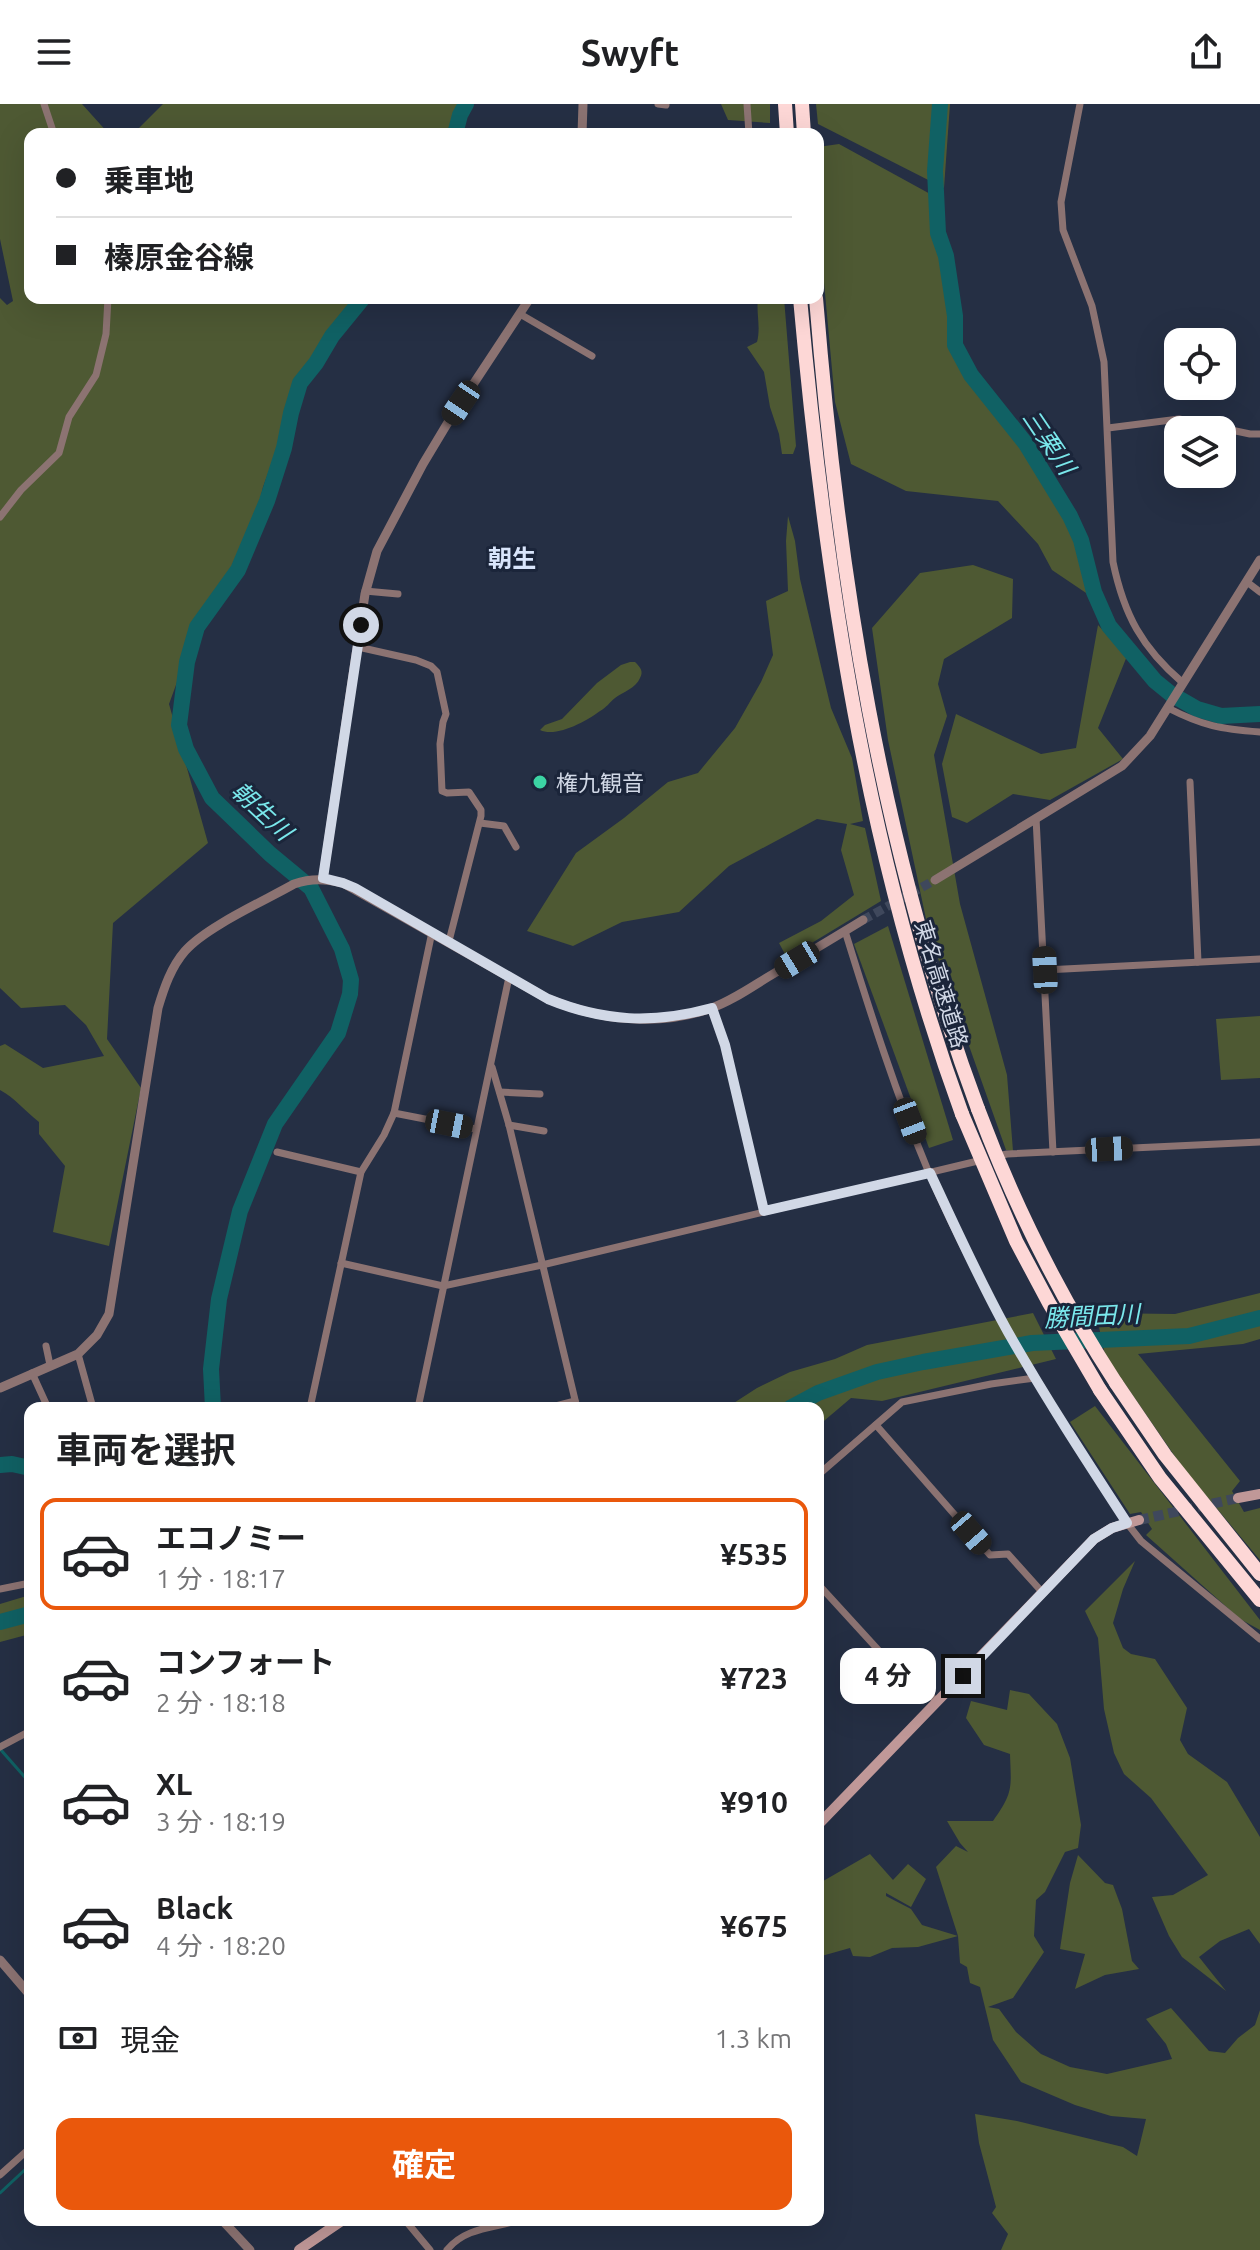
<!DOCTYPE html>
<html lang="ja">
<head>
<meta charset="utf-8">
<style>
  :root { --surface:#fff; --page:#f6f6f6; --text:#202124; --muted:#757577; --line:#e0e0e0; --accent:#ea580c }
  body { margin:0; font-family:Ubuntu,"Noto Sans JP",sans-serif; background:var(--page); color:var(--text); height:100vh; display:flex; flex-direction:column; font-size:30px; white-space:nowrap }
  * { box-sizing:border-box; margin:0 }
  p { font-size:26px; color:var(--muted) }
  .icon { flex:none; width:44px; height:44px; fill:none; stroke:currentColor; stroke-width:2; stroke-linecap:round; stroke-linejoin:round }
  .map { position:relative; flex:1; overflow:hidden }
  .sheet { position:absolute; left:24px; top:1298px; width:800px; height:824px; display:flex; flex-direction:column; background:var(--surface); border-radius:16px; box-shadow:0 8px 32px #0002 }
  .sheet>* { flex:none }
  .banner { position:absolute; left:24px; top:24px; width:800px; height:176px; border-radius:16px; box-shadow:0 8px 32px #0002; display:grid; align-content:center; height:176px; padding:0 32px; background:var(--surface) }
  .tools { position:absolute; left:1164px; top:224px; display:grid; gap:16px }
  .tools a { display:grid; place-items:center; width:72px; height:72px; border-radius:16px; background:var(--surface); box-shadow:0 8px 32px #0002; font-size:40px }
  .end { position:absolute; width:36px; height:36px; margin:-18px; border:10px solid #d1d8e6; background:#111; box-shadow:0 0 0 4px #111 }
  .from { border-radius:50% }
  .bubble { position:absolute; height:56px; border-radius:16px; background:var(--surface); box-shadow:0 8px 32px #0002; font-size:26px; font-weight:700; line-height:56px; text-align:center }
  .car { position:absolute; width:24px; height:48px; margin:-24px -12px; border-radius:10px; box-shadow:0 0 6px 2px #0007; background:linear-gradient(#222 24%,#8ab4d8 0 40%,#222 0 76%,#8ab4d8 0 86%,#222 0) }
  .banner b { display:flex; align-items:center; gap:28px; height:76px; font-size:30px }
  .banner b+b { border-top:2px solid var(--line) }
  .banner i { width:20px; height:20px; background:var(--text) }
  ul { padding:0; list-style:none }
  li { display:flex; align-items:center; gap:24px; height:112px; margin:0 16px 12px; padding:0 16px; border:4px solid transparent; border-radius:16px }
  li div { flex:1 }
  li b { display:block; font-size:30px }
  li em { font-style:normal; font-weight:700 }
  li.current { border-color:var(--accent) }
  li>.icon { width:72px; height:72px; stroke-width:1.5 }
  h2 { padding:0 32px; font-size:36px; line-height:96px }
  .pay { display:flex; align-items:center; gap:20px; height:88px; padding:0 32px; font-size:30px }
  .pay p { margin-inline-start:auto }
  .cta { display:flex; gap:16px; margin-top:auto; padding:16px 32px }
  .cta a { flex:1; height:92px; border-radius:16px; background:var(--accent); color:#fff; font-size:32px; font-weight:700; line-height:92px; text-align:center }
  header { display:flex; justify-content:space-between; align-items:center; height:104px; padding:0 32px; background:var(--surface); font-size:36px; font-weight:700 }
  .map>svg:first-child { display:block }
</style>
</head>
<body>
<header><svg class="icon" aria-label="menu" viewBox="0 0 24 24"><path d="M4 6h16M4 12h16M4 18h16"/></svg>Swyft<svg class="icon" aria-label="share" viewBox="0 0 24 24"><path d="M12 15V3M7 8l5-5 5 5M5 13v7h14v-7"/></svg></header>
<div class="map">
<svg width="1260" height="2146" viewBox="0 0 1260 2146">
  <rect width="100%" height="100%" fill="#252f44"/>
  <g fill="#4e5933">
    <path d="M0,0H82L109,30H30V194H360L352,207L332,232L295,297L263,383L248,448L205,502L169,600L208,739L113,819L107,935L141,984L109,1142L53,1128L65,1062L39,1030V1018C25,1007 15,994 0,986V942L5,940L43,964L104,952L86,921L65,901L21,904L0,884V194L7,201L13,197L0,135Z"/>
    <polygon points="163,0 466,0 451,30 133,30"/>
    <polygon points="721,0 770,0 770,19 728,16"/>
    <polygon points="816,0 950,0 944,84 818,20"/>
    <polygon points="839,40 943,97 946,152 961,264 1012,323 1069,406 1095,495 1052,466 1038,440 998,397 906,387 851,360 835,298 818,113 818,43"/>
    <path d="M758,194H784L796,342L793,350H782L779,330L770,303L764,268L747,243L757,238C761,223 756,210 758,194Z"/>
    <polygon points="788,412 795,437 800,475 831,604 852,654 863,717 850,720 865,724 881,797 787,854 779,839 821,817 854,791 841,746 847,720 817,715 729,762 679,808 622,818 573,842 527,827 576,749 624,714 668,678 698,669 735,624 761,578 773,551 766,497 788,487 786,437"/>
    <polygon points="973,461 1013,475 1012,514 944,555 938,580 947,612 934,651 960,800 1007,971 1013,1047 1006,1046 929,829 888,636 872,524 920,469"/>
    <polygon points="1098,521 1127,552 1098,624 1123,655 1050,696 1013,690 967,719 952,713 942,660 956,610 1041,650 1076,644"/>
    <path d="M630,558H635C640,563 644,567 640,574C636,584 623,588 615,594C610,598 606,604 600,607C587,617 556,634 540,626L545,621L562,615L597,579L621,561Z"/>
    <polygon points="888,822 953,1036 929,1044 854,840"/>
    <polygon points="1260,912 1260,974 1221,976 1216,915"/>
    <polygon points="1260,1189 1260,1235 1243,1240 1138,1250 1240,1377 1232,1387 1244,1408 1260,1404 1260,1456 1183,1364 1105,1251 1096,1209 1175,1210"/>
    <polygon points="1033,1209 1056,1255 882,1297 851,1294 818,1322 818,1304 726,1304 757,1284 790,1268 835,1255 867,1241"/>
    <polygon points="1095,1302 1260,1516 1260,1526 1240,1515 1146,1431 1152,1425 1141,1408 1130,1410 1070,1318"/>
    <polygon points="1135,1457 1123,1485 1113,1519 1123,1544 1131,1550 1155,1555 1187,1604 1180,1636 1188,1650 1227,1678 1260,1733 1260,1840 1249,1825 1220,1837 1199,1853 1226,1887 1182,1853 1169,1832 1152,1793 1173,1791 1208,1771 1151,1694 1124,1670 1114,1649 1104,1605 1098,1534 1085,1507"/>
    <polygon points="30,1491 30,1530 0,1538 0,1500"/>
    <path d="M1010,1586L1029,1590L1057,1620L1070,1654L1081,1721L1078,1744L1065,1748L1045,1788L1036,1796L1034,1832L1044,1848L1013,1894L988,1903L999,1905L1016,1928L1041,1950L1070,1963L1107,1970L1172,1955L1166,1940L1146,1915L1171,1904L1209,1947L1225,1949L1238,1934L1255,1921L1260,1906V2146H1001L1008,2130L992,2109L996,2103L979,2039L975,2010L1017,2017L1123,2043L1137,2052L1146,2015L1111,2012L1075,2001L1021,1978L993,1936L980,1883L970,1879L967,1863L960,1859L958,1832L918,1843L892,1844L870,1853L853,1852L850,1844L818,1853V1780L870,1750L893,1776L908,1760L926,1775L911,1803L886,1789V1792L911,1805L922,1821L958,1832L936,1763L956,1742L968,1748L960,1739L947,1717H993C1014,1688 1011,1683 1010,1650L984,1641L966,1614L971,1597L1007,1606Z"/>
    <polygon points="1078,1751 1105,1779 1113,1781 1122,1805 1132,1857 1139,1865 1105,1871 1075,1885 1085,1850 1060,1845 1070,1779"/>
  </g>
  <g fill="none" stroke-linecap="round" stroke-linejoin="round">
    <g stroke="#106164" stroke-width="3">
      <polyline points="1,1646 30,1679"/>
      <polyline points="0,2089 30,2061"/>
    </g>
    <g stroke="#106164" stroke-width="16">
      <polyline points="940,0 935,67 938,129 946,152 955,212 955,241 971,271 1026,340 1070,412 1081,436 1094,488 1109,522 1155,577 1171,590 1197,605 1221,612 1260,610"/>
      <polyline points="455,30 460,11 466,0"/>
      <polyline points="213,1304 211,1265 219,1195 240,1107 275,1020 338,929 350,890 351,876 342,845 311,784 270,750 212,694 186,645 179,621 187,558 197,523 238,466 267,397 284,344 291,309 300,279 316,259 332,232 363,194"/>
      <polyline points="790,1304 818,1289 877,1268 923,1258 1032,1239 1189,1232 1260,1214"/>
      <polyline points="0,1361 12,1360 30,1364"/>
      <polyline points="0,1518 30,1510"/>
    </g>
    <polyline stroke="#3f485c" stroke-width="9" stroke-dasharray="9 4.5" stroke-linecap="butt" points="863,816 935,776"/>
    <polyline stroke="#3f485c" stroke-width="10" stroke-dasharray="10 5" stroke-linecap="butt" points="1139,1416 1238,1394"/>
    <g stroke="#8c7372" stroke-width="7">
      <polyline points="44,0 54,30"/>
      <polyline points="658,0 666,1"/>
      <polyline points="747,0 749,30"/>
      <path d="M1080,0L1061,98L1063,126L1092,202L1104,258L1113,458C1124,511 1142,544 1183,579"/>
      <polyline points="578,194 605,196"/>
      <polyline points="520,210 592,252"/>
      <polyline points="1108,324 1179,315 1250,330 1260,330"/>
      <polyline points="0,413 21,386 59,349 69,313 96,271 106,230 108,194"/>
      <polyline points="1247,478 1260,488"/>
      <polyline points="365,487 398,490"/>
      <polyline points="358,543 416,556 431,562 437,568 446,610 443,618 440,640 442,687 447,689 469,688 481,706 481,712 449,837"/>
      <path d="M1168,604C1203,622 1221,625 1260,628"/>
      <polyline points="1190,678 1198,858"/>
      <polyline points="1036,714 1053,1048"/>
      <polyline points="480,719 504,722 516,743"/>
      <path d="M845,827C870,908 896,990 929,1069C982,1193 1054,1306 1127,1419L1141,1437L1260,1535"/>
      <polyline points="1045,866 1260,855"/>
      <polyline points="712,904 725,941 764,1107"/>
      <polyline points="492,963 509,1021 577,1304"/>
      <polyline points="500,988 540,990"/>
      <polyline points="394,1009 476,1025"/>
      <polyline points="509,1021 544,1027"/>
      <polyline points="277,1048 361,1068"/>
      <polyline points="998,1052 1007,1050 1260,1038"/>
      <polyline points="341,1159 443,1182 542,1161 982,1056"/>
      <polyline points="46,1242 50,1261"/>
      <polyline points="78,1250 93,1304"/>
      <polyline points="32,1269 48,1304"/>
      <polyline points="310,1304 361,1068 384,1031 394,1009 432,828"/>
      <polyline points="418,1304 509,873"/>
      <polyline points="548,1304 575,1297"/>
      <polyline points="876,1321 990,1451 1008,1450 1043,1489"/>
      <polyline points="818,1371 902,1298 991,1280 1035,1274"/>
      <polyline points="818,1480 882,1550 907,1559 936,1598"/>
      <polyline points="0,1485 30,1479"/>
      <polyline points="0,1643 30,1627"/>
      <polyline points="0,2071 30,2044"/>
      <polyline points="405,2116 430,2146"/>
      <path d="M447,2146C465,2123 495,2124 520,2116"/>
    </g>
    <g stroke="#8c7372" stroke-width="9">
      <polyline points="582,30 583,0"/>
      <polyline points="323,774 365,490 377,447 423,360 447,320 530,194"/>
      <polyline points="935,776 1122,662 1150,632 1260,456"/>
      <path d="M0,1284L78,1250L97,1231L109,1210L158,904C164,884 171,863 185,847C206,823 264,797 294,780C312,774 325,775 343,779L548,895C599,916 656,923 709,905C730,898 750,884 768,873C800,854 832,835 863,816"/>
      <polyline points="0,1856 30,1891"/>
      <polyline points="222,2116 250,2146"/>
    </g>
    <g stroke="#c09898" stroke-width="10">
      <polyline points="1238,1394 1260,1390"/>
      <polyline points="818,1721 1094,1435 1112,1424 1139,1416"/>
      <polyline points="299,2146 343,2116"/>
    </g>
    <g stroke="#fdd7d6" stroke-width="14">
      <polyline points="785,0 787,30"/>
      <polyline points="802,0 804,30"/>
      <path d="M800,194C825,472 866,747 962,1010"/>
      <path d="M816,194C838,469 881,745 978,1005"/>
      <polyline points="1116,1279 1165,1351 1260,1470"/>
      <polyline points="1100,1286 1160,1374 1260,1496"/>
    </g>
    <g stroke="#fdd7d6" stroke-width="14">
      <path d="M978,1005C1014,1101 1060,1193 1116,1279"/>
      <polyline points="962,1010 1016,1137 1049,1199 1100,1286"/>
    </g>
  </g>
  <g fill="none" stroke-linecap="round" stroke-linejoin="round">
    <path stroke="#d1d8e6" stroke-width="10" d="M361,521L323,774L343,779L355,784L548,895C604,918 653,920 712,904L725,941L764,1107L930,1069C955,1122 979,1176 1008,1228C1045,1293 1086,1356 1127,1419L1112,1424L1094,1435L963,1572"/>
  </g>
  <circle fill="#3cd4a4" stroke="#1b253a" stroke-width="3" cx="540" cy="678" r="8"/>
  <g text-anchor="middle" dominant-baseline="central" stroke-width="6" stroke-linejoin="round" paint-order="stroke">
    <g font-size="22" fill="#d1d8e6" stroke="#1b253a" text-anchor="start">
      <text x="556" y="678">権九観音</text>
    </g>
    <g font-size="22" fill="#d1d8e6" stroke="#1b253a">
      <text transform="translate(942 880) rotate(73)">東名高速道路</text>
    </g>
    <g font-size="24" font-style="italic" fill="#7ae8ec" stroke="#1b253a">
      <text transform="translate(1049 338) rotate(56)">三栗川</text>
      <text transform="translate(262 707) rotate(43)">朝生川</text>
      <text transform="translate(1092 1212) rotate(-3)">勝間田川</text>
    </g>
    <g font-size="24" font-weight="bold" fill="#d9e5fb" stroke="#1b253a">
      <text x="512" y="454">朝生</text>
    </g>
  </g>
</svg>
<div class="tools">
<a><svg class="icon" aria-label="locate" viewBox="0 0 24 24"><circle cx="12" cy="12" r="6"/><path d="M12 2v4M12 18v4M2 12h4M18 12h4"/></svg></a>
<a><svg class="icon" aria-label="layers" viewBox="0 0 24 24"><path d="M12 4l9 5-9 5-9-5zM3 14l9 5 9-5"/></svg></a>
</div>
<i class="end from" style="left:361px;top:521px"></i>
<i class="end" style="left:963px;top:1572px"></i>
<div class="bubble" style="left:840px;top:1544px;width:96px">4 分</div>
<i class="car" style="left:461px;top:299px;rotate:214deg"></i>
<i class="car" style="left:797px;top:856px;rotate:239deg"></i>
<i class="car" style="left:1045px;top:866px;rotate:357deg"></i>
<i class="car" style="left:910px;top:1017px;rotate:159deg"></i>
<i class="car" style="left:449px;top:1020px;rotate:101deg"></i>
<i class="car" style="left:1109px;top:1045px;rotate:87deg"></i>
<i class="car" style="left:971px;top:1429px;rotate:139deg"></i>
<div class="banner">
<b><i class="from"></i>乗車地</b>
<b><i></i>榛原金谷線</b>
</div>
<section class="sheet">
<h2>車両を選択</h2>
<ul>
<li class="current"><svg class="icon" aria-label="car" viewBox="0 0 24 24"><path d="M5 17H2v-5l4-1 3-4h7l3 4 3 1v5h-3M9 17h6M6 11h13"/><circle cx="7" cy="17" r="2"/><circle cx="17" cy="17" r="2"/></svg><div><b>エコノミー</b><p>1 分 · 18:17</p></div><em>¥535</em></li>
<li><svg class="icon" aria-label="car" viewBox="0 0 24 24"><path d="M5 17H2v-5l4-1 3-4h7l3 4 3 1v5h-3M9 17h6M6 11h13"/><circle cx="7" cy="17" r="2"/><circle cx="17" cy="17" r="2"/></svg><div><b>コンフォート</b><p>2 分 · 18:18</p></div><em>¥723</em></li>
<li><svg class="icon" aria-label="car" viewBox="0 0 24 24"><path d="M5 17H2v-5l4-1 3-4h7l3 4 3 1v5h-3M9 17h6M6 11h13"/><circle cx="7" cy="17" r="2"/><circle cx="17" cy="17" r="2"/></svg><div><b>XL</b><p>3 分 · 18:19</p></div><em>¥910</em></li>
<li><svg class="icon" aria-label="car" viewBox="0 0 24 24"><path d="M5 17H2v-5l4-1 3-4h7l3 4 3 1v5h-3M9 17h6M6 11h13"/><circle cx="7" cy="17" r="2"/><circle cx="17" cy="17" r="2"/></svg><div><b>Black</b><p>4 分 · 18:20</p></div><em>¥675</em></li>
</ul>
<div class="pay"><svg class="icon" aria-label="cash" viewBox="0 0 24 24"><path d="M3 7h18v10H3z"/><circle cx="12" cy="12" r="2"/></svg>現金<p>1.3 km</p></div>
<div class="cta"><a>確定</a></div>
</section>
</div>
</body>
</html>
